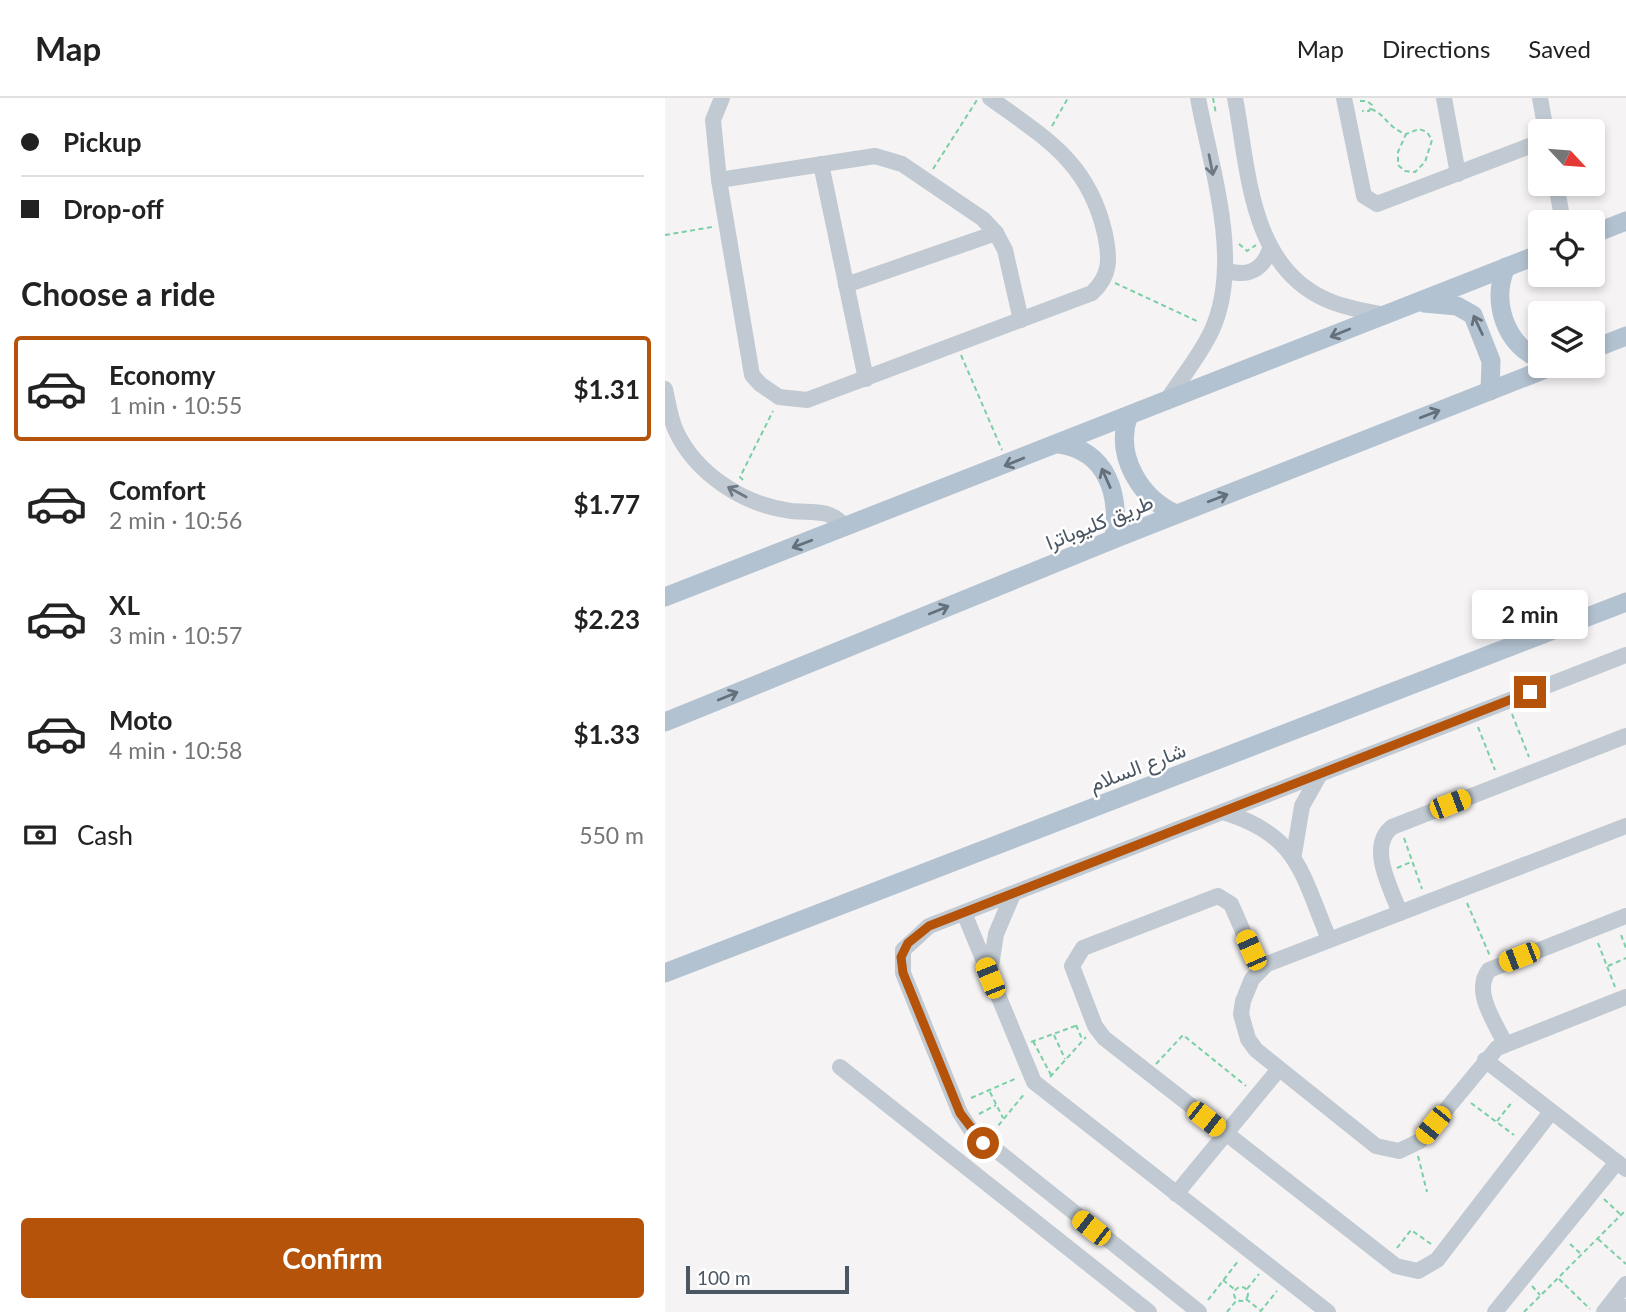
<!DOCTYPE html>
<html lang="en">
<head>
<meta charset="utf-8">
<style>
  :root { --surface:#fff; --page:#f6f6f6; --text:#222; --muted:#767676; --line:#e0e0e0; --accent:#b45309 }
  body { margin:0; font-family:Lato,Vazirmatn,sans-serif; background:var(--page); color:var(--text); height:100vh; display:flex; flex-direction:column; font-size:26px; white-space:nowrap }
  * { box-sizing:border-box; margin:0 }
  p { font-size:23px; color:var(--muted) }
  .icon { flex:none; width:38px; height:38px; fill:none; stroke:currentColor; stroke-width:2; stroke-linecap:round; stroke-linejoin:round }
  .map { position:relative; flex:1; overflow:hidden }
  .details { display:flex; flex-direction:column; background:var(--surface); width:665px }
  .details>* { flex:none }
  .top-card { display:grid; align-content:center; height:154px; padding:0 21px; background:var(--surface) }
  .needle { width:46px; rotate:116deg }
  .tools { position:absolute; left:863px; top:21px; display:grid; gap:14px }
  .tools a { display:grid; place-items:center; width:77px; height:77px; border-radius:7px; background:var(--surface); box-shadow:0 4px 10px #0003; font-size:35px }
  .scale { position:absolute; left:21px; bottom:18px; width:163px; box-sizing:border-box; padding-left:7px; border:4px solid #4a5661; border-top:0; font-size:19px; line-height:24px; white-space:nowrap; color:#4a5661; -webkit-text-stroke:5px #fff; paint-order:stroke }
  .end { position:absolute; width:32px; height:32px; margin:-16px; border:9px solid #b45309; background:#fff; box-shadow:0 0 0 4px #fff }
  .from { border-radius:50% }
  .bubble { position:absolute; height:49px; border-radius:7px; background:var(--surface); box-shadow:0 4px 10px #0003; font-size:23px; font-weight:700; line-height:49px; text-align:center }
  .car { position:absolute; width:21px; height:42px; margin:-21px -10px; border-radius:9px; box-shadow:0 0 5px 2px #0007; background:linear-gradient(#f5c518 24%,#345 0 40%,#f5c518 0 76%,#345 0 86%,#f5c518 0) }
  .top-card b { display:flex; align-items:center; gap:24px; height:66px; font-size:26px }
  .top-card b+b { border-top:2px solid var(--line) }
  .top-card i { width:18px; height:18px; background:var(--text) }
  ul { padding:0; list-style:none }
  li { display:flex; align-items:center; gap:21px; height:105px; margin:0 14px 10px; padding:0 7px; border:4px solid transparent; border-radius:7px }
  li div { flex:1 }
  li b { display:block; font-size:26px }
  li em { font-style:normal; font-weight:700 }
  li.selected { border-color:var(--accent) }
  li>.icon { width:63px; height:63px; stroke-width:1.5 }
  h2 { padding:0 21px; font-size:32px; line-height:84px }
  .pay { display:flex; align-items:center; gap:18px; height:77px; padding:0 21px; font-size:26px }
  .pay p { margin-inline-start:auto }
  .primary-button { display:flex; gap:14px; margin-top:auto; padding:14px 21px }
  .primary-button a { flex:1; height:80px; border-radius:7px; background:var(--accent); color:#fff; font-size:28px; font-weight:700; line-height:80px; text-align:center }
  header { display:flex; align-items:center; gap:42px; box-sizing:border-box; height:98px; padding:0 35px; background:var(--surface); border-bottom:2px solid var(--line) }
  header strong { font-size:33px }
  nav { display:flex; gap:38px; margin-inline-start:auto; font-size:24px }
  main { display:flex; flex:1; min-height:0 }
  .map>svg:first-child { display:block }
</style>
</head>
<body>
<header>
<strong>Map</strong>
<nav><a>Map</a><a>Directions</a><a>Saved</a></nav>
</header>
<main>
<section class="details">
<div class="top-card">
<b><i class="from"></i>Pickup</b>
<b><i></i>Drop-off</b>
</div>
<h2>Choose a ride</h2>
<ul>
<li class="selected"><svg class="icon" aria-label="car" viewBox="0 0 24 24"><path d="M5 17H2v-5l4-1 3-4h7l3 4 3 1v5h-3M9 17h6M6 11h13"/><circle cx="7" cy="17" r="2"/><circle cx="17" cy="17" r="2"/></svg><div><b>Economy</b><p>1 min · 10:55</p></div><em>$1.31</em></li>
<li><svg class="icon" aria-label="car" viewBox="0 0 24 24"><path d="M5 17H2v-5l4-1 3-4h7l3 4 3 1v5h-3M9 17h6M6 11h13"/><circle cx="7" cy="17" r="2"/><circle cx="17" cy="17" r="2"/></svg><div><b>Comfort</b><p>2 min · 10:56</p></div><em>$1.77</em></li>
<li><svg class="icon" aria-label="car" viewBox="0 0 24 24"><path d="M5 17H2v-5l4-1 3-4h7l3 4 3 1v5h-3M9 17h6M6 11h13"/><circle cx="7" cy="17" r="2"/><circle cx="17" cy="17" r="2"/></svg><div><b>XL</b><p>3 min · 10:57</p></div><em>$2.23</em></li>
<li><svg class="icon" aria-label="car" viewBox="0 0 24 24"><path d="M5 17H2v-5l4-1 3-4h7l3 4 3 1v5h-3M9 17h6M6 11h13"/><circle cx="7" cy="17" r="2"/><circle cx="17" cy="17" r="2"/></svg><div><b>Moto</b><p>4 min · 10:58</p></div><em>$1.33</em></li>
</ul>
<div class="pay"><svg class="icon" aria-label="cash" viewBox="0 0 24 24"><path d="M3 7h18v10H3z"/><circle cx="12" cy="12" r="2"/></svg>Cash<p>550 m</p></div>
<div class="primary-button"><a>Confirm</a></div>
</section>
<div class="map">
<svg width="961" height="1214" viewBox="0 0 961 1214">
  <rect width="100%" height="100%" fill="#f5f3f3"/>
  <g fill="none" stroke-linecap="round" stroke-linejoin="round">
    <g stroke="#7ad0a6" stroke-width="2" stroke-dasharray="5 3.5" stroke-linecap="butt">
      <polyline points="548,0 551,16"/>
      <polyline points="695,3 702,3 707,7 704,13 697,13"/>
      <path d="M706,11C722,17 721,29 741,36L733,54V67L740,73L750,74L760,64L767,42L762,34L754,31L741,36"/>
      <polyline points="387,28 403,0"/>
      <polyline points="268,71 312,2"/>
      <polyline points="0,137 47,129"/>
      <polyline points="574,146 582,153 591,147"/>
      <polyline points="450,185 534,224"/>
      <polyline points="296,257 337,352"/>
      <polyline points="78,382 75,379 108,313"/>
      <polyline points="847,616 864,659"/>
      <polyline points="813,629 830,672"/>
      <polyline points="739,740 757,791"/>
      <polyline points="732,770 746,764"/>
      <polyline points="802,805 825,858"/>
      <polyline points="956,837 961,850"/>
      <polyline points="933,845 950,889"/>
      <polyline points="943,868 961,860"/>
      <polyline points="411,927 417,941"/>
      <polyline points="389,937 400,961"/>
      <polyline points="368,943 386,977"/>
      <polyline points="366,944 413,927"/>
      <polyline points="491,966 518,937 581,988"/>
      <polyline points="385,979 421,939"/>
      <polyline points="325,994 338,1020"/>
      <polyline points="306,1000 352,980"/>
      <polyline points="806,1005 849,1037"/>
      <polyline points="314,1016 331,1007"/>
      <polyline points="832,1023 848,1003"/>
      <polyline points="328,1034 360,995"/>
      <polyline points="753,1058 762,1094"/>
      <polyline points="939,1101 955,1116"/>
      <polyline points="933,1141 961,1166"/>
      <polyline points="905,1146 916,1156"/>
      <polyline points="732,1150 746,1132 766,1146"/>
      <polyline points="894,1181 925,1211"/>
      <polyline points="558,1182 569,1191"/>
      <polyline points="867,1188 875,1197"/>
      <circle cx="576" cy="1196" r="7"/>
      <polyline points="582,1191 594,1176"/>
      <polyline points="581,1201 595,1212"/>
      <polyline points="543,1202 574,1162"/>
      <polyline points="562,1214 571,1203"/>
      <polyline points="595,1214 612,1193"/>
      <polyline points="859,1214 961,1112"/>
    </g>
    <g stroke="#c1cad2" stroke-width="16">
      <path d="M57,0L48,22L54,82L87,277L95,286L114,299L142,302L427,195C446,177 445,161 440,136C424,65 382,41 325,0"/>
      <path d="M570,0C584,72 584,168 662,202C680,210 700,213 720,217"/>
      <polyline points="679,0 699,98 712,106 875,44"/>
      <polyline points="779,0 793,76"/>
      <polyline points="875,0 881,33"/>
      <polyline points="156,66 201,281"/>
      <polyline points="54,82 210,58 237,66 318,121 331,135 340,152 356,222"/>
      <polyline points="891,86 898,124"/>
      <path d="M561,172C582,180 598,172 605,151"/>
      <polyline points="181,187 331,135"/>
      <path d="M0,291C3,304 5,320 11,333C31,376 79,407 126,413C148,415 165,410 180,429"/>
      <path d="M501,304C516,280 535,258 547,232C578,163 546,71 533,0"/>
      <path d="M558,714C634,737 636,775 664,841"/>
      <polyline points="961,728 602,866 587,881 578,903 576,916 583,941 591,952 711,1048 734,1053 755,1043 832,950 961,899"/>
      <polyline points="629,756 637,708 655,676"/>
      <polyline points="299,815 369,984 663,1214"/>
      <path d="M735,815C726,790 702,749 727,729L961,638"/>
      <polyline points="595,872 566,806 553,798 418,850 407,868 430,928 439,940 731,1168 753,1173 772,1162 886,1014"/>
      <polyline points="325,874 331,836 348,796"/>
      <path d="M840,946C830,923 807,894 824,872L961,818"/>
      <polyline points="820,962 961,1071"/>
      <polyline points="175,969 484,1214"/>
      <polyline points="511,1096 614,971"/>
      <polyline points="534,1214 306,1032 295,1015 238,875 238,852 264,828 961,557"/>
      <polyline points="830,1214 952,1064"/>
      <polyline points="939,1214 961,1186"/>
      <polyline points="957,1214 961,1209"/>
    </g>
    <g stroke="#b3c2d1" stroke-width="19">
      <polyline points="928,136 961,123"/>
      <path d="M841,169C826,203 840,247 875,261"/>
      <polyline points="759,205 792,208 808,217 826,263 825,293"/>
      <polyline points="928,251 961,238"/>
      <path d="M463,319C450,358 475,400 511,416"/>
      <path d="M394,346C443,353 455,397 449,441"/>
      <polyline points="0,499 875,156"/>
      <polyline points="0,624 449,441 888,268"/>
      <polyline points="0,875 961,504"/>
    </g>
  </g>
  <defs><path id="oneway-shaft" d="M-6 0H5M1.5-3L5.5 0L1.5 3" fill="none" stroke-width="1.6" stroke-linecap="round" stroke-linejoin="round" transform="scale(1.75)"/></defs>
  <g stroke="#6e7983">
    <use href="#oneway-shaft" transform="translate(546 67) rotate(79)"/>
    <use href="#oneway-shaft" transform="translate(72 394) rotate(-151)"/>
  </g>
  <g stroke="#64717d">
    <use href="#oneway-shaft" transform="translate(813 227) rotate(-115)"/>
    <use href="#oneway-shaft" transform="translate(675 235) rotate(158)"/>
    <use href="#oneway-shaft" transform="translate(765 316) rotate(-21)"/>
    <use href="#oneway-shaft" transform="translate(349 364) rotate(158)"/>
    <use href="#oneway-shaft" transform="translate(441 380) rotate(-114)"/>
    <use href="#oneway-shaft" transform="translate(553 400) rotate(-21)"/>
    <use href="#oneway-shaft" transform="translate(137 446) rotate(159)"/>
    <use href="#oneway-shaft" transform="translate(274 512) rotate(-22)"/>
    <use href="#oneway-shaft" transform="translate(63 598) rotate(-22)"/>
  </g>
  <g fill="none" stroke-linecap="round" stroke-linejoin="round">
    <polyline stroke="#b45309" stroke-width="9" points="318,1045 295,1015 238,875 236,859 243,845 264,828 865,594"/>
  </g>
  <g text-anchor="middle" dominant-baseline="central" stroke-width="5" stroke-linejoin="round" paint-order="stroke">
    <g font-size="21" fill="#4a5661" stroke="#fff">
      <text transform="translate(434 423) rotate(-22)">طريق كليوباترا</text>
      <text transform="translate(472 668) rotate(-21)">شارع السلام</text>
    </g>
  </g>
</svg>
<div class="tools">
<a><svg class="needle" viewBox="-14 -14 28 28"><path d="M0-13l5 13h-10z" fill="#e53935"/><path d="M0 13l5-13h-10z" fill="#767676"/></svg></a>
<a><svg class="icon" aria-label="locate" viewBox="0 0 24 24"><circle cx="12" cy="12" r="6"/><path d="M12 2v4M12 18v4M2 12h4M18 12h4"/></svg></a>
<a><svg class="icon" aria-label="layers" viewBox="0 0 24 24"><path d="M12 4l9 5-9 5-9-5zM3 14l9 5 9-5"/></svg></a>
</div>
<div class="scale">100 m</div>
<i class="end from" style="left:318px;top:1045px"></i>
<i class="end" style="left:865px;top:594px"></i>
<div class="bubble" style="left:807px;top:492px;width:116px">2 min</div>
<i class="car" style="left:785px;top:706px;rotate:69deg"></i>
<i class="car" style="left:586px;top:852px;rotate:336deg"></i>
<i class="car" style="left:854px;top:859px;rotate:249deg"></i>
<i class="car" style="left:325px;top:880px;rotate:338deg"></i>
<i class="car" style="left:541px;top:1021px;rotate:128deg"></i>
<i class="car" style="left:768px;top:1027px;rotate:219deg"></i>
<i class="car" style="left:426px;top:1130px;rotate:308deg"></i>
</div>
</main>
</body>
</html>
